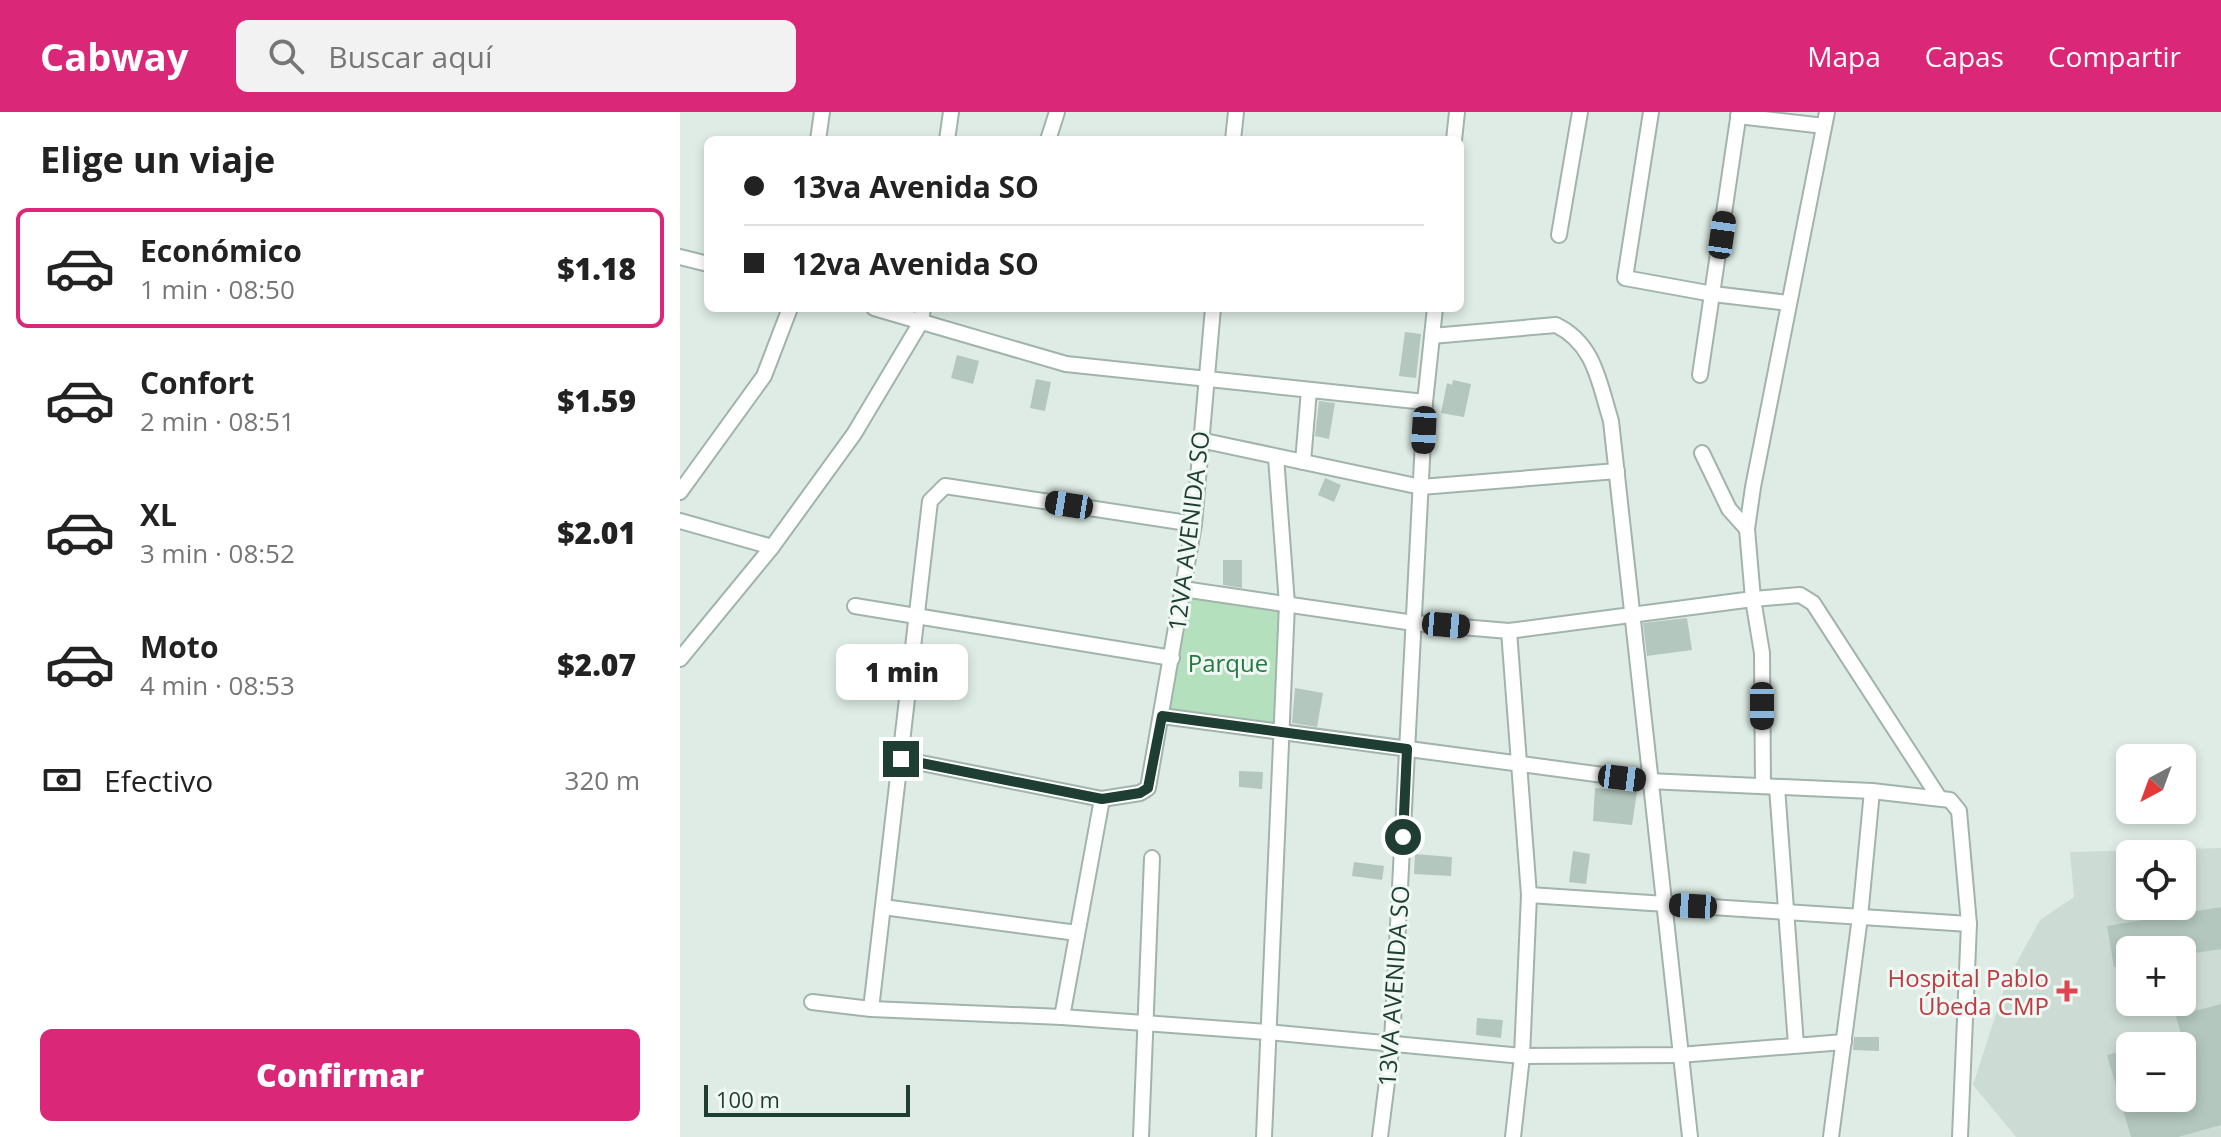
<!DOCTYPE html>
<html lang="es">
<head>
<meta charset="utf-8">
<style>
  :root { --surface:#fff; --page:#f2f2f2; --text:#222; --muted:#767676; --line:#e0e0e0; --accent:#db2777 }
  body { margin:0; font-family:"Open Sans",sans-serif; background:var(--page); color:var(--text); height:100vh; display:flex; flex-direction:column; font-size:30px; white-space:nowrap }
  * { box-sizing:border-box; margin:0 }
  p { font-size:26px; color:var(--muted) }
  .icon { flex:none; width:44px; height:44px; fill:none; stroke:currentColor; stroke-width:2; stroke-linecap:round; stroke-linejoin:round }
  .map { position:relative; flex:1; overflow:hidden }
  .drawer { display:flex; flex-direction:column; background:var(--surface); width:680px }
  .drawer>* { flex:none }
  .top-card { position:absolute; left:24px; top:24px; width:760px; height:176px; border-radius:12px; box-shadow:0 4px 12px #0003; display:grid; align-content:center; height:176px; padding:0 40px; background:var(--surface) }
  .needle { width:52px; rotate:221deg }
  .tools { position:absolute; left:1436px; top:632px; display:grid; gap:16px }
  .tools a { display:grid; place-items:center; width:80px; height:80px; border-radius:12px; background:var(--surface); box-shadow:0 4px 12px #0003; font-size:40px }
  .scale { position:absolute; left:24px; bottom:20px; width:206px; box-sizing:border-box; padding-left:8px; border:4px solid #1e3d33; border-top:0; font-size:22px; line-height:28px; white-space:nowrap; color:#1e3d33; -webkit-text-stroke:6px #eff8f3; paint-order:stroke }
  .end { position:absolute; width:36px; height:36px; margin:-18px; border:10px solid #1e3d33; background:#fff; box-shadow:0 0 0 4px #fff }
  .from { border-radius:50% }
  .bubble { position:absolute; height:56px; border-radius:12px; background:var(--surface); box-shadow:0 4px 12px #0003; font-size:26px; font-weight:800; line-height:56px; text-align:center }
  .car { position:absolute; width:24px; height:48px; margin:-24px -12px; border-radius:10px; box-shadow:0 0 6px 2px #0007; background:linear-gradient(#222 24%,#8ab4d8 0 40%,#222 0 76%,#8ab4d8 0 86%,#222 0) }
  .top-card b { display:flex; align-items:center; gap:28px; height:76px; font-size:30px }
  .top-card b+b { border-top:2px solid var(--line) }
  .top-card i { width:20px; height:20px; background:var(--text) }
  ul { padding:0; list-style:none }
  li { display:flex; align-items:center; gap:24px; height:120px; margin:0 16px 12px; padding:0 24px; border:4px solid transparent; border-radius:12px }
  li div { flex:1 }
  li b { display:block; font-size:30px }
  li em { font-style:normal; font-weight:800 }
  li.current { border-color:var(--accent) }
  li>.icon { width:72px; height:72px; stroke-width:1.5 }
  h2 { padding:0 40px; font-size:36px; line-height:96px }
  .pay { display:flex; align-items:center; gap:20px; height:88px; padding:0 40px; font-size:30px }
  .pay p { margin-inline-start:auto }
  .primary-button { display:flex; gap:16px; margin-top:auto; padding:16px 40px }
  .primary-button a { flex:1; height:92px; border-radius:12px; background:var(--accent); color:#fff; font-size:32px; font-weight:800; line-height:92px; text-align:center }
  header { display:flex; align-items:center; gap:48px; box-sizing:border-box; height:112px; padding:0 40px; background:var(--accent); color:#fff }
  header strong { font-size:38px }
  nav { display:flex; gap:44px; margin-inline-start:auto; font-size:28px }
  .search { width:560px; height:72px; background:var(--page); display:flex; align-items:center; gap:20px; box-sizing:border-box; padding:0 28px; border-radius:12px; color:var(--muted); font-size:30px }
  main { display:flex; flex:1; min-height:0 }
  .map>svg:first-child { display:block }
</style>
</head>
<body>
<header>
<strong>Cabway</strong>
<div class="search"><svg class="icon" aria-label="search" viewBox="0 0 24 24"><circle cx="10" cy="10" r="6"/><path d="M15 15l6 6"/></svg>Buscar aquí</div>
<nav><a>Mapa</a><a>Capas</a><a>Compartir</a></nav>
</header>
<main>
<section class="drawer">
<h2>Elige un viaje</h2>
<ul>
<li class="current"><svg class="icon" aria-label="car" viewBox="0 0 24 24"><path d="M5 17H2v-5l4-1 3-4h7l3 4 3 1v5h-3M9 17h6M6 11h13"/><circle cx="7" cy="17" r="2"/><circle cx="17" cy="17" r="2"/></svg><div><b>Económico</b><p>1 min · 08:50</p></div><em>$1.18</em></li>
<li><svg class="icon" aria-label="car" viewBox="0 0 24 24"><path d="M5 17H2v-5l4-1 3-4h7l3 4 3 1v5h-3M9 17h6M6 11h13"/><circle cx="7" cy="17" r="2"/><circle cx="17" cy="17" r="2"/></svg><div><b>Confort</b><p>2 min · 08:51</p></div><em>$1.59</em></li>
<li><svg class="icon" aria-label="car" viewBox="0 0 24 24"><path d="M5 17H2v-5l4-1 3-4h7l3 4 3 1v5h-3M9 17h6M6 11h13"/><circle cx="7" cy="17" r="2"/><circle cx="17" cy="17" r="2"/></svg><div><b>XL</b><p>3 min · 08:52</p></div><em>$2.01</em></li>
<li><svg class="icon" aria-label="car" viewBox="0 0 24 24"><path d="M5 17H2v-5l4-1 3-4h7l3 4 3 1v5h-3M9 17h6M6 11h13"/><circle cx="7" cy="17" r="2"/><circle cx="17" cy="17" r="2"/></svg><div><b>Moto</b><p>4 min · 08:53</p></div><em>$2.07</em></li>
</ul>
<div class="pay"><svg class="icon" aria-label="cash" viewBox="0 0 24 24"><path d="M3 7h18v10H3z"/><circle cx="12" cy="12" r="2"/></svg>Efectivo<p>320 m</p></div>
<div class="primary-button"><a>Confirmar</a></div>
</section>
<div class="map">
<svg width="1541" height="1025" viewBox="0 0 1541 1025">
  <rect width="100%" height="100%" fill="#deece5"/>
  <path fill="#ccdcd4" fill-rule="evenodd" d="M1541,736V1025H1336L1293,973L1327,868L1360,808L1394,785L1390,740ZM1450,742H1502V794H1450ZM1450,838H1502V890H1450ZM1450,934H1502V986H1450Z"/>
  <polygon fill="#b4e0bd" points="503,477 607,492 600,620 482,604"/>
  <g fill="#b3c7be">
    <polygon points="725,220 741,222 736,266 719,264"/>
    <polygon points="277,243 299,249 293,272 271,266"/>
    <polygon points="356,267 371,270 365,299 350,296"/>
    <polygon points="773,268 791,272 784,305 761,301 767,271 772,273"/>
    <polygon points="639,289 655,291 649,327 635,324"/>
    <polygon points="645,366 661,373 654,390 638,383"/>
    <polygon points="543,448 562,448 562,476 543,473"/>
    <polygon points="1007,506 1012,538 967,544 963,511"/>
    <polygon points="615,576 643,581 637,615 612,611"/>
    <polygon points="559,659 583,660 582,677 559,675"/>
    <polygon points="915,676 957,680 952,713 913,709"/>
    <polygon points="893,739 910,742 906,772 889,770"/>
    <polygon points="735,742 772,745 771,764 734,762"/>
    <polygon points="674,750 704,754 702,768 672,764"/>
    <polygon points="1541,795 1541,837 1502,843 1502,838 1450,838 1450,852 1434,855 1427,814"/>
    <polygon points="1541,892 1541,1013 1498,1025 1451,1025 1427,943 1450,937 1450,986 1502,986 1502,934 1471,934 1470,931 1501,922 1496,904"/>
    <polygon points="797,906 823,908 821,926 796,923"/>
    <polygon points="1174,925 1199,925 1199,939 1173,938"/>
  </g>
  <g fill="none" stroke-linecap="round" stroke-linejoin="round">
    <defs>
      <g id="minor">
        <polyline points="971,0 945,166 1033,182 1109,191"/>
        <polyline points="1147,0 1073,375 1067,417 1073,487 1120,483 1133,491 1258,684"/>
        <polyline points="1058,4 1144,14"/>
        <polyline points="138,28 142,0"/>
        <polyline points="267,28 271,0"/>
        <polyline points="368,28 377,0"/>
        <polyline points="553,28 556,0"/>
        <polyline points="774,28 777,0"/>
        <polyline points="879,123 900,0"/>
        <polyline points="0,145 28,152"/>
        <polyline points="194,196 386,252 745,290"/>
        <path d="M752,224L876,213C915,232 919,271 931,309L1010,1025"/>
        <polyline points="1020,263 1059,0"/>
        <polyline points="520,328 741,375 937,359"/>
        <polyline points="1022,341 1049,397 1067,417"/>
        <polyline points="623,350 629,278"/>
        <polyline points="0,380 84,264 110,196"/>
        <polyline points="0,409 92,435"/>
        <polyline points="503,477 734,511 829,519 849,783 842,944 833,1025"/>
        <polyline points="175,494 492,546"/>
        <polyline points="829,519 1073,487 1082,541 1083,674"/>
        <polyline points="0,547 92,435 174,322 241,210 243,196"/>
        <polyline points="482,604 968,669 1192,679 1270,688 1279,699 1289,812 1280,1025"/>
        <polyline points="221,647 422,687 460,681 468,676 514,412 533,196"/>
        <polyline points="1097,675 1116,933"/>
        <polyline points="849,783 1289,812"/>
        <polyline points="203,795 397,821"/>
        <polyline points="132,890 191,897 382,905 587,920 842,944 999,943 1164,930"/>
        <polyline points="191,897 250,389 265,374 514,412"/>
        <polyline points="382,905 422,687"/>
        <polyline points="461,1025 472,746"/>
        <polyline points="584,1025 607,492 596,345"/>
        <polyline points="700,1025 712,930 745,290 755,196"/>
        <polyline points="1151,1025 1180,805 1192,679"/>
      </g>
    </defs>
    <use href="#minor" stroke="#a1b4ac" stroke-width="18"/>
    <use href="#minor" stroke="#fff" stroke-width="14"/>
  </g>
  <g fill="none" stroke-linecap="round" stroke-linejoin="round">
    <polyline stroke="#1e3d33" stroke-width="10" points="221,647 422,687 460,681 468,676 482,604 727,637 723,725"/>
  </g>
  <path fill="#e0444e" stroke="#eff8f3" stroke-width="3" d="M1383 867h8v8h8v8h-8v8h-8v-8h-8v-8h8z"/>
  <g text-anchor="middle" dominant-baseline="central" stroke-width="6" stroke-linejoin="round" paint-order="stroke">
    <g font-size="24" fill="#1e3d33" stroke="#eff8f3">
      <text transform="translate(508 419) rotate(-83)">12VA AVENIDA SO</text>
      <text transform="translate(713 874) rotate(-86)">13VA AVENIDA SO</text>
    </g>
    <g font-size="24" fill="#23793f" stroke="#eff8f3">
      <text x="548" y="550">Parque</text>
    </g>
    <g font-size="24" fill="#be3a42" stroke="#eff8f3" text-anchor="end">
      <text x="1369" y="865">Hospital Pablo<tspan x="1369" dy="28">Úbeda CMP</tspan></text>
    </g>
  </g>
</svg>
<div class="tools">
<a><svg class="needle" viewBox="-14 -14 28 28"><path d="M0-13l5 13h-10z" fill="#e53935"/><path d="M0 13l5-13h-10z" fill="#767676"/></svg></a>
<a><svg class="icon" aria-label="locate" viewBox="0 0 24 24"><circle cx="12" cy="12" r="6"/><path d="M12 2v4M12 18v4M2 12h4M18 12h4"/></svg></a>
<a>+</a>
<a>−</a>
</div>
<div class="scale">100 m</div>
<i class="end from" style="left:723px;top:725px"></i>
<i class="end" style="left:221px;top:647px"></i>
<div class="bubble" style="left:156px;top:532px;width:132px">1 min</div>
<i class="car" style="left:1042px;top:123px;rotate:8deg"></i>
<i class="car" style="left:744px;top:318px;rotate:183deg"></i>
<i class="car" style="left:389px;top:393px;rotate:279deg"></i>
<i class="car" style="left:766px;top:513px;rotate:95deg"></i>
<i class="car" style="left:1082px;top:594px;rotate:180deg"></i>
<i class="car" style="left:942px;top:666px;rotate:97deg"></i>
<i class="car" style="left:1013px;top:794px;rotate:273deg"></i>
<div class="top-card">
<b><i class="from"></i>13va Avenida SO</b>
<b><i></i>12va Avenida SO</b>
</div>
</div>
</main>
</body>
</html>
